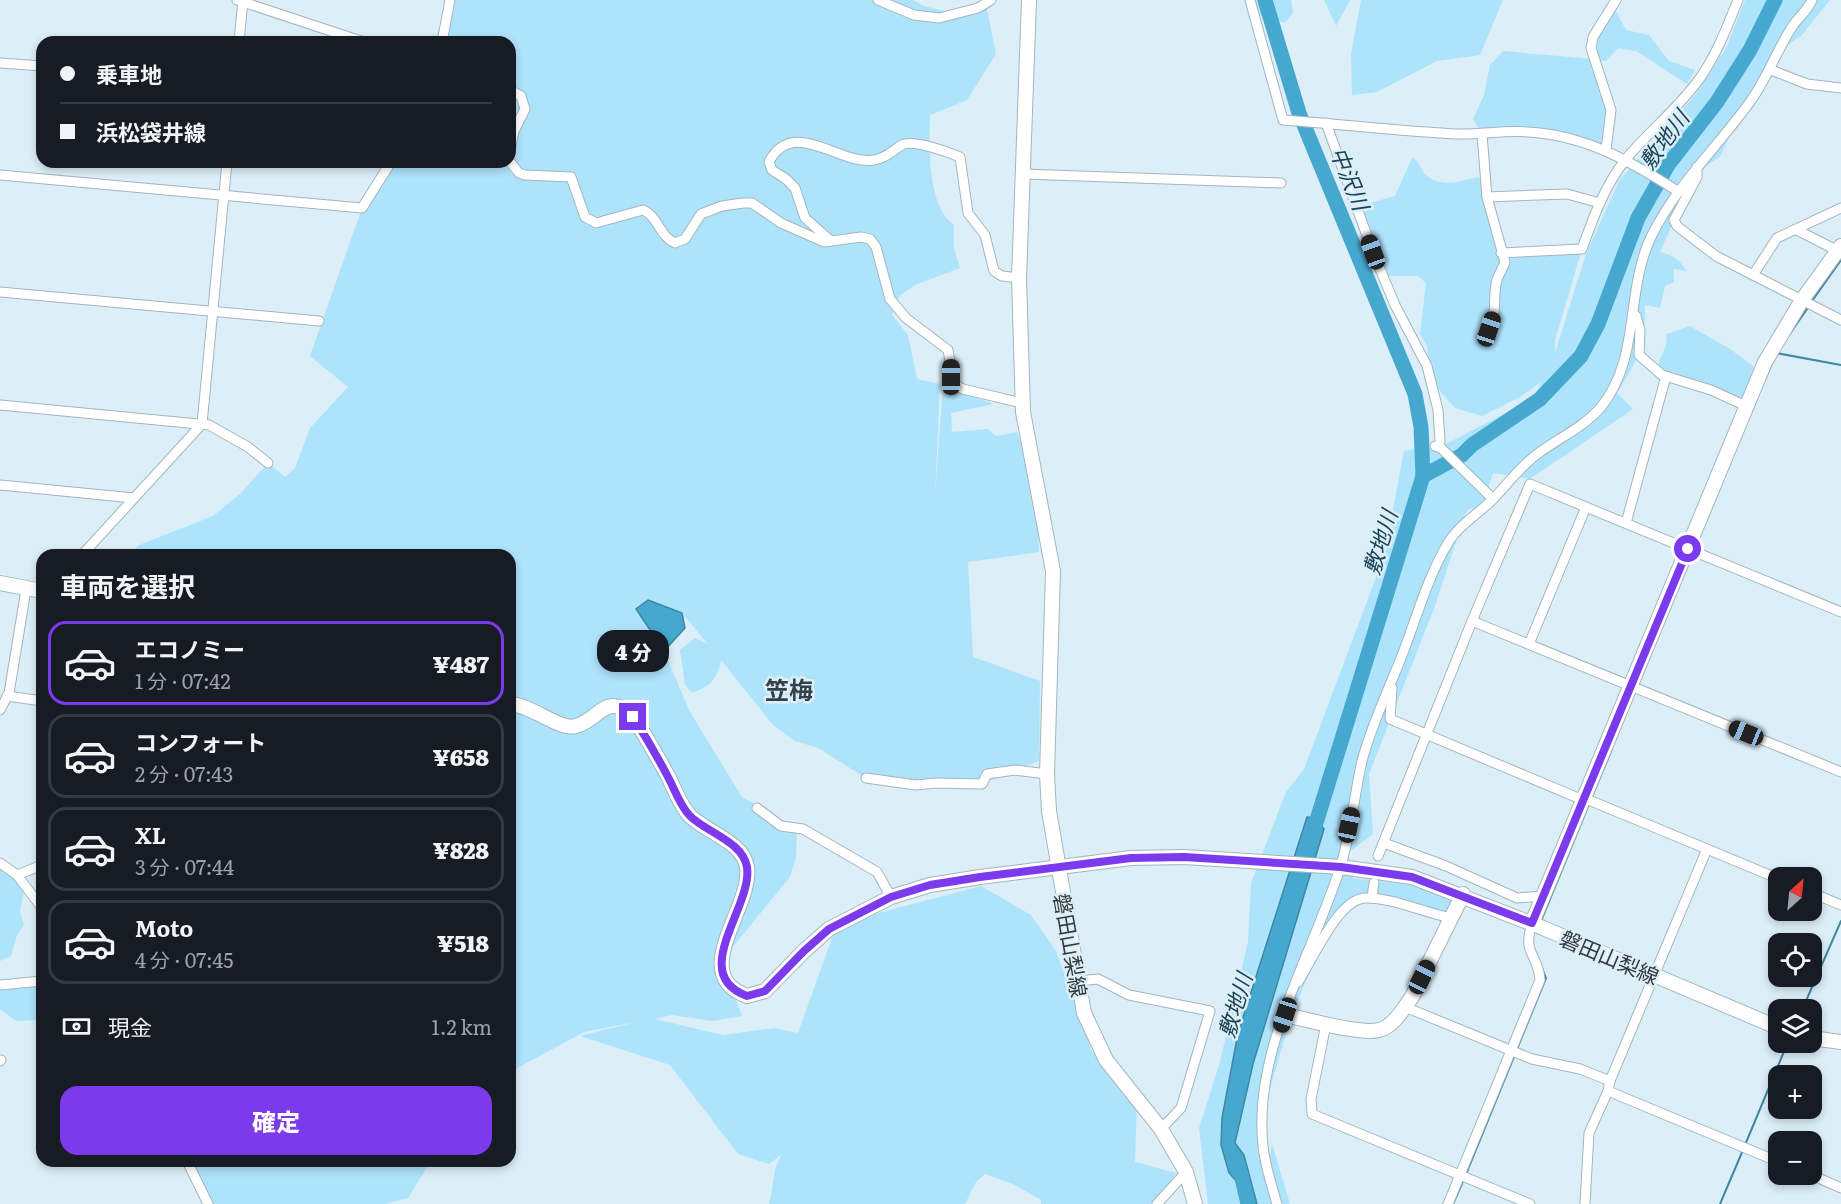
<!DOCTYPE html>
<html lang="ja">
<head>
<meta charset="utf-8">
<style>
  :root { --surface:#171b24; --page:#20242c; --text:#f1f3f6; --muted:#9ea1a6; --line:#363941; --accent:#7c3aed }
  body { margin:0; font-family:Literata,"Noto Sans JP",serif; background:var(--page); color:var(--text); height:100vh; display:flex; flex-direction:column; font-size:22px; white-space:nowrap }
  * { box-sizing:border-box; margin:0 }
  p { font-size:20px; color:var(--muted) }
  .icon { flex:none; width:33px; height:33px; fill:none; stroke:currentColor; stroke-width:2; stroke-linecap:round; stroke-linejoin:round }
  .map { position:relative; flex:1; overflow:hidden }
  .drawer { position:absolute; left:36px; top:549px; width:480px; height:618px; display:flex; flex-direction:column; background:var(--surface); border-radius:18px; box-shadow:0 3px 9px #0003 }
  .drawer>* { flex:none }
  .top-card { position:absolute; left:36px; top:36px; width:480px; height:132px; border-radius:18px; box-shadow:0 3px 9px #0003; display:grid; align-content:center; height:132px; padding:0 24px; background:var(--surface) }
  .needle { width:39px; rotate:27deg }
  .tools { position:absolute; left:1768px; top:867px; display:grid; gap:12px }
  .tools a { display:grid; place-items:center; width:54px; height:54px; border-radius:12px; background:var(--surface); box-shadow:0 3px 9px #0003; font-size:30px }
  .end { position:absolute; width:27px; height:27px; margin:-14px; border:8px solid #7c3aed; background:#fff; box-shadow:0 0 0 3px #fff }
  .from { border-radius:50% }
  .bubble { position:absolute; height:42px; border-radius:18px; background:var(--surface); box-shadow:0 3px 9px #0003; font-size:20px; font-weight:800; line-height:42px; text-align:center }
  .car { position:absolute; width:18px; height:36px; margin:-18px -9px; border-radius:8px; box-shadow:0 0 4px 2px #0007; background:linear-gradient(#222 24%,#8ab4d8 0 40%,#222 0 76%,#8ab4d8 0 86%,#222 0) }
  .top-card b { display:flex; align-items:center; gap:21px; height:57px; font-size:22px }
  .top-card b+b { border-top:2px solid var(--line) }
  .top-card i { width:15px; height:15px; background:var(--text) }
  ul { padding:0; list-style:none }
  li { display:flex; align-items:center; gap:18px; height:84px; margin:0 12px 9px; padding:0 12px; border:3px solid var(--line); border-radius:18px }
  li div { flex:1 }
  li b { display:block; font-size:22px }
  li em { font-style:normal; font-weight:800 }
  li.current { border-color:var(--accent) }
  li>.icon { width:54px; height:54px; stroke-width:1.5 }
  h2 { padding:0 24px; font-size:27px; line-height:72px }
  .pay { display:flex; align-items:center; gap:15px; height:66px; padding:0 24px; font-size:22px }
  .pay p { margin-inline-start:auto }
  .action { display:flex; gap:12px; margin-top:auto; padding:12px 24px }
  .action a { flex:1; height:69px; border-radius:18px; background:var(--accent); color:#fff; font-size:24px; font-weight:800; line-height:69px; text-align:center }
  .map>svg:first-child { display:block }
</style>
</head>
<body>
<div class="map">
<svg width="1841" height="1204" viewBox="0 0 1841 1204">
  <rect width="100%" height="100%" fill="#dceef7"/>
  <g fill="#aee3fc" fill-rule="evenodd">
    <path d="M450,0H913L924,6L960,15L986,4L996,54L967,100L930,115C929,146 927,206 954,225V248L960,268L915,285L899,296L892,315L908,335L917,379L940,384L935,496L943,384L993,404L951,413L952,432L988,429L996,436L1017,432L1037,492L1039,552L968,562L973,657L1040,681L1039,761L982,784L866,778L818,748L795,741L773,725L721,660C718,678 710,687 692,693L685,685L680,650L695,638L708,644L682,613L648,600L636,609L664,651L690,712L742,797L797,828L796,857L790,877L721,961L742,1016L712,1021L672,1015L655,1019L723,1035L774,1028L798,1033L837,924L981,886L1031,915L1056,951L1092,1052L1137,1100L1135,1162L1176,1173L1154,1204H1041V1200L1013,1184L985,1174L976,1182L965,1204H769C775,1184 771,1172 782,1154L769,1164L738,1154L670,1065L580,1036L636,1022L584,1032L510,1072V555H131L139,545L213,516L240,494L268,463L285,477L295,468L310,428L348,387L310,356L362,208L391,162H510V42H441ZM515,705L570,718L556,723Z"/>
    <polygon points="1249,0 1291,0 1293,13 1285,23 1251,13"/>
    <polygon points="1324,0 1350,0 1336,26"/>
    <polygon points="1361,0 1503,0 1480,55 1437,61 1377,92 1352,95 1351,54"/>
    <path d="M1745,0H1830L1801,36L1775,53L1748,96L1720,157L1702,168L1687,191L1660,252C1671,255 1681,259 1686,271L1674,269V282L1665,286L1660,308L1645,305C1645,347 1639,358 1617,393L1633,409L1530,479L1493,473L1482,508L1469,509L1465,514L1435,606L1369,774L1373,834L1348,853L1353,878L1415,885L1454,901L1446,912L1357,897L1323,941L1291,1016L1257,1134L1278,1204H1208L1199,1128L1220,1062L1248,942L1251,883L1286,792L1304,769L1384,556L1404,451L1448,443L1533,399L1541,382L1520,397L1482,416L1455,408L1431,381L1427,346L1420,334L1426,283L1418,276H1389L1340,150L1364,186L1370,203L1395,196L1412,158C1421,161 1420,171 1427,176C1442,188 1460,181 1478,177L1484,182L1501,252L1582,249L1555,340V353L1586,254L1619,181L1697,93L1727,46Z"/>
    <polygon points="1613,6 1626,30 1649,35 1669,61 1695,70 1687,84 1636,51 1618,48 1606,61 1599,61 1591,53"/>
    <polygon points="1503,51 1592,59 1611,110 1606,150 1542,134 1482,134 1473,119 1484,95 1490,65"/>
    <polygon points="1690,326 1730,349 1756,368 1742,404 1666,376 1657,367 1666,345 1667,334"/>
    <polygon points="0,863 25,885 20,911 24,925 17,935 11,956 0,961"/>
    <polygon points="42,980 42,1020 16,1021 0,1009 0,985"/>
    <polygon points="1272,1144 1290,1204 1282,1204 1269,1161"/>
    <polygon points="187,1161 431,1161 408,1198 385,1204 207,1204"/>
  </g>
  <g fill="#46a8cf" stroke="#4087a3" stroke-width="1.5">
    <polygon points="648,600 682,613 685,628 664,651 636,609"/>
    <polygon points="1307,817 1317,818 1324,829 1253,1064 1235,1143 1244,1155 1257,1204 1248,1204 1245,1191 1229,1173 1221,1145 1222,1118 1238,1033"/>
  </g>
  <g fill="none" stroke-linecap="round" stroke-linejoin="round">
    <g stroke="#4087a3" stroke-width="2">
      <polyline points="1812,301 1841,260"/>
      <polyline points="1787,338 1809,306"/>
      <polyline points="1776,353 1841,365"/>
      <polyline points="1763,384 1773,361"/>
      <polyline points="1591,799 1612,749"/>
      <polyline points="1541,921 1589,804"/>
      <polyline points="1802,1010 1841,921"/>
      <polyline points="1517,1049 1546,978 1542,968"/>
      <polyline points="1745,1145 1788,1042"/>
      <polyline points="1466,1174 1515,1054"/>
      <polyline points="1453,1204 1464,1179"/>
      <polyline points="1720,1204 1743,1150"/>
    </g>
    <g stroke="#46a8cf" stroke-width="15">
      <polyline points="1265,0 1299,113 1415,394 1421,427 1423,476 1312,836"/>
      <polyline points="1423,476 1462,455 1472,445 1540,399 1581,356 1598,324 1638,218 1668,165 1717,102 1750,50 1775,0"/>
      <polyline points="1241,1174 1248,1204"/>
    </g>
    <defs>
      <g id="street">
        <polyline points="237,0 364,42"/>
        <polyline points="878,0 914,15 939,18 978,8 991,0"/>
        <path d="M1250,0L1283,120C1341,124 1398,131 1456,134C1480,135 1504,130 1528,132C1585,135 1632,162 1679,192"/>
        <polyline points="239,42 243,0"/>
        <polyline points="442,42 450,0"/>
        <polyline points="0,63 42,66"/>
        <polyline points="1771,70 1807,84 1841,88"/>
        <polyline points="510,90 521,96 525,109 514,131 510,150"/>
        <polyline points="1326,123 1373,252 1395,305 1427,366 1438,410 1440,442"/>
        <polyline points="1482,134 1487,197 1567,194 1600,203"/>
        <polyline points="1606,150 1611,110 1591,48 1593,37 1616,0"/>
        <path d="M510,162L519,173L525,175L571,177L585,217L596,223L643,210C658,216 659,236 675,243L685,239L701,214L722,206L743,203H752L781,223L824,242L861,237L870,239L876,247L890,299L906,318L948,350L954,384L963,389L1022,403"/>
        <polyline points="1697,167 1697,177 1674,220 1677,226 1716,256 1841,320"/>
        <polyline points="1023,174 1281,183"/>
        <polyline points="0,175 362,208 391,162"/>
        <polyline points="1797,230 1838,251"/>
        <path d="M831,241L805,218L795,188L786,179L772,170L769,162C793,116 840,166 874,160C885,159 893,150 902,145C913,139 948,152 960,157L968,213L985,235L994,271L1002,276L1019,278"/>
        <path d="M1501,253L1582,249C1593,218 1605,185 1626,159C1649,131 1679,108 1700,78C1717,54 1727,27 1738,0"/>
        <polyline points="1753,275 1777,238 1841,208"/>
        <polyline points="0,292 319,321"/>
        <polyline points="1636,316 1640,330 1639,355 1662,375 1711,390 1746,406"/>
        <path d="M1482,336C1501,317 1491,302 1497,280C1499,274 1503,268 1505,262L1487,197"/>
        <polyline points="0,405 209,425 248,447 268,463"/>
        <polyline points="1435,446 1441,448 1493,499"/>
        <polyline points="0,485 134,498"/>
        <polyline points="1626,523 1666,376"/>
        <polyline points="82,555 202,424 227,162"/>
        <polyline points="1472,621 1841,772"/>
        <polyline points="1529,644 1586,507"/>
        <polyline points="1392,688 1390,719 1583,800"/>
        <polyline points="7,696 42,701"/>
        <polyline points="0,710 9,693 26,590"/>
        <polyline points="866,778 916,785 936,783 982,784 987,774 1015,770 1047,774"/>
        <polyline points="1584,798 1779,879"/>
        <polyline points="757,808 781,826 803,829 877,872 891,897"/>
        <polyline points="1384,843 1446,866 1517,898 1543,896"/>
        <polyline points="1378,856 1472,621 1530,484 1841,612"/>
        <polyline points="0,863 17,875 42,908"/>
        <polyline points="17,875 42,865"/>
        <polyline points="1812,893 1841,905"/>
        <polyline points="1372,898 1374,883"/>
        <polyline points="1078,981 1098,979 1129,995 1210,1011 1181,1108 1161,1129"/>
        <path d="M1298,982C1312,961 1338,899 1365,898C1390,897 1425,913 1451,918"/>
        <polyline points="0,985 42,981"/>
        <polyline points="1405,1007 1532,1059 1580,1069 1610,1081"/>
        <polyline points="1326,1024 1311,1099 1312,1114 1530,1204"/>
        <polyline points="0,1061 1,1060"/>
        <polyline points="1608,1091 1779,1162"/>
        <polyline points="187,1161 208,1204"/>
        <polyline points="1809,1174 1841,1188"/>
        <polyline points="1157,1204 1186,1172"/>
        <path d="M1277,1204C1270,1180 1262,1155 1262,1130C1259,1040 1313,952 1340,868C1351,834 1354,796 1362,761C1371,726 1388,691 1401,658C1416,620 1427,578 1448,543C1458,526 1478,514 1492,500C1508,484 1521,465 1540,452C1561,437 1585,426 1601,407C1641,358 1625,291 1651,237C1676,185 1719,146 1752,99C1768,76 1777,50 1792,27C1799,16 1806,13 1812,0"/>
        <path d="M1448,1204L1540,980C1538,952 1522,956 1532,923"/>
        <polyline points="1585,1204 1589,1133 1608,1091 1610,1081 1707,849"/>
      </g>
      <g id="secondary">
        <polyline points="1029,0 1019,278 1023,412 1053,571 1047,774 1049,811 1084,1013 1106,1060 1161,1129 1186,1172 1195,1204"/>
        <polyline points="0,583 42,591"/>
        <path d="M510,704C532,705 560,731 576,726C599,720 607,690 633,717C646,736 657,756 668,776C675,790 680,805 690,816C706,832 743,842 747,867C753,907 687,974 747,996L765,991L804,951L829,929L891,897L930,885L980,877L1131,858L1184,857L1341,867L1412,877L1543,928L1779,1028"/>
        <polyline points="1532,923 1765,362 1802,300 1841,246"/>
        <path d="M1285,1015C1306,1019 1360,1035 1379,1030C1393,1027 1404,1008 1412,997L1463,894"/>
        <polyline points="1812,1038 1841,1042"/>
      </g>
    </defs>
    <use href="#street" stroke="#a4b5bd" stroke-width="11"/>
    <use href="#secondary" stroke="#a4b5bd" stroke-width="16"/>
    <use href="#street" stroke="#fff" stroke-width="9"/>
    <use href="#secondary" stroke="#fff" stroke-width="14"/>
  </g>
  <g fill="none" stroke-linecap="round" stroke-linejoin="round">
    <path stroke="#7c3aed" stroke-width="8" d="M633,717C646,737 657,756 668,777C675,790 680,806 690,816C706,832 743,842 747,867C753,907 687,974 747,996L765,991L804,951L829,929L891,897L930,885L980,877L1131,858L1184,857L1341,867L1412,877L1532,923L1688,549"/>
  </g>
  <g text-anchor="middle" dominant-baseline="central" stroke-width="5" stroke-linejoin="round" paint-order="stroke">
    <g font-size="21" fill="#333a3d" stroke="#dceef7">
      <text transform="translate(1072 945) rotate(80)">磐田山梨線</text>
      <text transform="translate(1610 956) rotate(23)">磐田山梨線</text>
    </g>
    <g font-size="22" font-style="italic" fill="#1b4556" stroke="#dceef7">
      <text transform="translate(1663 139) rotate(-54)">敷地川</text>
      <text transform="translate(1351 178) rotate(68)">中沢川</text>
      <text transform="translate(1379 542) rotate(-73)">敷地川</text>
      <text transform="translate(1234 1005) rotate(-73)">敷地川</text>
    </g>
    <g font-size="24" font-weight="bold" fill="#334249" stroke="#dceef7">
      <text x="789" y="688">笠梅</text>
    </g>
  </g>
</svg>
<div class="tools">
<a><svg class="needle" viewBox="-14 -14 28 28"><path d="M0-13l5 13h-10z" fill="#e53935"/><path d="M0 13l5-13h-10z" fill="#9ea1a6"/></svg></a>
<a><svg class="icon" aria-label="locate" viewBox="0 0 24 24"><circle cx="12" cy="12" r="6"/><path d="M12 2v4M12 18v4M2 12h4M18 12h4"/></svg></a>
<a><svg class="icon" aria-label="layers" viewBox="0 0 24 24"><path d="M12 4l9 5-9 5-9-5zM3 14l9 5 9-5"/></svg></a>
<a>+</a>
<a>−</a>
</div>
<i class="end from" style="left:1688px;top:549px"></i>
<i class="end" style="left:633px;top:717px"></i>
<div class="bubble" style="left:597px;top:630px;width:72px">4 分</div>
<i class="car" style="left:1373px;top:252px;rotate:340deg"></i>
<i class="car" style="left:1489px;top:329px;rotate:18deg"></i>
<i class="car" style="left:951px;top:377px;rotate:0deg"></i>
<i class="car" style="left:1746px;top:733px;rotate:292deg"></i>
<i class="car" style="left:1349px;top:825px;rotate:12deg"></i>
<i class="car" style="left:1422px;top:977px;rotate:26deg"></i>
<i class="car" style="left:1285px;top:1015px;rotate:198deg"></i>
<div class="top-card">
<b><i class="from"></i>乗車地</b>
<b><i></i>浜松袋井線</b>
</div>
<section class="drawer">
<h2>車両を選択</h2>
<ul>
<li class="current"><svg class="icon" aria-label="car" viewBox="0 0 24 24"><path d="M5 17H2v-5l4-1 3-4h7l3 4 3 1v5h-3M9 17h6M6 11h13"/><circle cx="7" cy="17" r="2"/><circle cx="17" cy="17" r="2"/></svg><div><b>エコノミー</b><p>1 分 · 07:42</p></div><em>¥487</em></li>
<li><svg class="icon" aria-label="car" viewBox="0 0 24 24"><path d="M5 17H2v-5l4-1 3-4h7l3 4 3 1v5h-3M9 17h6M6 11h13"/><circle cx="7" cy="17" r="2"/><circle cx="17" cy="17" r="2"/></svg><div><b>コンフォート</b><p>2 分 · 07:43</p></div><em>¥658</em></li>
<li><svg class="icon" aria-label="car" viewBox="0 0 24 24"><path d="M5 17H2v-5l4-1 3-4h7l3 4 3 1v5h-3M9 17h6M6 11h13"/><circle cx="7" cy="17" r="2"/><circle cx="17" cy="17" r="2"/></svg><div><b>XL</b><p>3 分 · 07:44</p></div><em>¥828</em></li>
<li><svg class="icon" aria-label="car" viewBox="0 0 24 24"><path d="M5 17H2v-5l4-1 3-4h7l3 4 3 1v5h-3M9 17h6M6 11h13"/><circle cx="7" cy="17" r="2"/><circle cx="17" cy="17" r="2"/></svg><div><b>Moto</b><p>4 分 · 07:45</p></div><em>¥518</em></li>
</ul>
<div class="pay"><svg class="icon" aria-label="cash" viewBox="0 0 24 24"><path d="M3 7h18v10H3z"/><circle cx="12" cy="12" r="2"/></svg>現金<p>1.2 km</p></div>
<div class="action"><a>確定</a></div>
</section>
</div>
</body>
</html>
